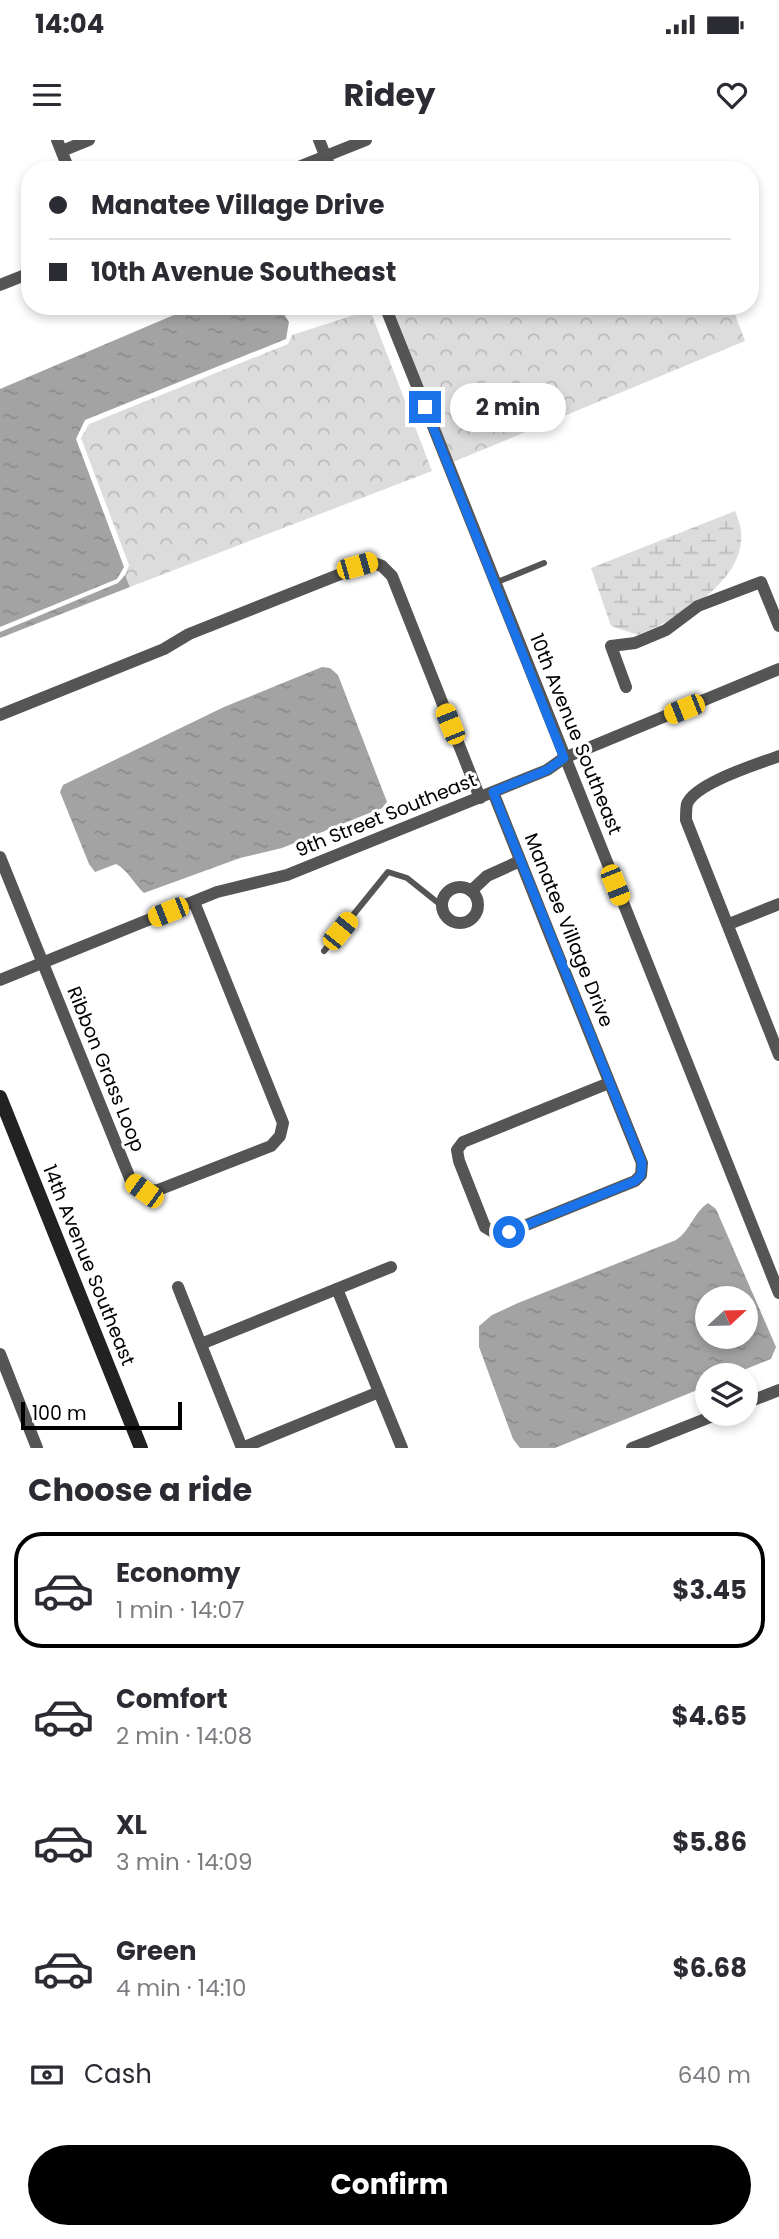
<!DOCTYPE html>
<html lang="en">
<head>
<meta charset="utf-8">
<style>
  :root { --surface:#fff; --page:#f2f2f3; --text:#2b2b33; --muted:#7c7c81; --line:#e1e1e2; --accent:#000 }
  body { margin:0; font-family:Poppins,sans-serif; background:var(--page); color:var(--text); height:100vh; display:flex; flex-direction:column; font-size:26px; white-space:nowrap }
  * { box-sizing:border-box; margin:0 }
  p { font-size:23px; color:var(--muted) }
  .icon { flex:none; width:38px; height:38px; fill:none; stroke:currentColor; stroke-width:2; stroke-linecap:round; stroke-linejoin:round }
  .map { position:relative; height:1308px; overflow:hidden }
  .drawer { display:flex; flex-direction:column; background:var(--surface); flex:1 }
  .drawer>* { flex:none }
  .banner { position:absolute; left:21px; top:21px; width:738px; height:154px; border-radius:28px; box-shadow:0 4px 10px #0003; display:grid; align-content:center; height:154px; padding:0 28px; background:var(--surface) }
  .needle { width:46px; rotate:68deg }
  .fabs { position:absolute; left:695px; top:1146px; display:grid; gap:14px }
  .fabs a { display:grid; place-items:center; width:63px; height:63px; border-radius:50%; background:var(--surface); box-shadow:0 4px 10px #0003; font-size:35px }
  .scale { position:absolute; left:21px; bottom:18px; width:161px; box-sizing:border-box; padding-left:7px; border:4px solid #000; border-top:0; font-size:19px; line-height:24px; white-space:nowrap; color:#000; -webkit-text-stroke:5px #fff; paint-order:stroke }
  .end { position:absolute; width:32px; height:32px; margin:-16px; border:9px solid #1a73e8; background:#fff; box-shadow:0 0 0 4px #fff }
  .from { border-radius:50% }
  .bubble { position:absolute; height:49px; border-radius:24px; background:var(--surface); box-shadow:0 4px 10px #0003; font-size:23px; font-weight:700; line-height:49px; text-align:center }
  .car { position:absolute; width:21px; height:42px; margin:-21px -10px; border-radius:9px; box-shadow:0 0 5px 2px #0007; background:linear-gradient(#f5c518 24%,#345 0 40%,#f5c518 0 76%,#345 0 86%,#f5c518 0) }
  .banner b { display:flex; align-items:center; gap:24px; height:66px; font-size:26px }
  .banner b+b { border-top:2px solid var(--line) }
  .banner i { width:18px; height:18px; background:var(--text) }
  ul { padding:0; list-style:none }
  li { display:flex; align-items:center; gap:21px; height:116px; margin:0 14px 10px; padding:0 14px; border:4px solid transparent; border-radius:28px }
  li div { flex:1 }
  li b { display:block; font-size:26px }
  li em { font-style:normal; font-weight:700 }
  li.selected { border-color:var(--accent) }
  li>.icon { width:63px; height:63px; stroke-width:1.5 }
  h2 { padding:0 28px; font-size:32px; line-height:84px }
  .pay { display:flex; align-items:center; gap:18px; height:77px; padding:0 28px; font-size:26px }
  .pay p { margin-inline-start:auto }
  .action { display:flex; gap:14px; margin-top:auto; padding:14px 28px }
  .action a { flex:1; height:80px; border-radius:42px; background:var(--accent); color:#fff; font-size:28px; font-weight:700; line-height:80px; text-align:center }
  .status { display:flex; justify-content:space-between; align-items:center; height:49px; padding:0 35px; background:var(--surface); direction:ltr }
  .status svg { height:19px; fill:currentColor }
  header { display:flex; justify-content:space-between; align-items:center; height:91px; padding:0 28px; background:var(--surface); font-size:32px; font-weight:700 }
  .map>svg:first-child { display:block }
</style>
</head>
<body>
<div class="status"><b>14:04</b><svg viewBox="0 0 49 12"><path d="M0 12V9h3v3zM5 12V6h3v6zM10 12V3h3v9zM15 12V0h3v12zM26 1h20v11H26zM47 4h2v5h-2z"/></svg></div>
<header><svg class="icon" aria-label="menu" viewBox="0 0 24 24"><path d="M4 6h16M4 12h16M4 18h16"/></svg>Ridey<svg class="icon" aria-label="heart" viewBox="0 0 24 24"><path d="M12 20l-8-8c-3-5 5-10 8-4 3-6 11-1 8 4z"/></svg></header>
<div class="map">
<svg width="779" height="1308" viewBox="0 0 779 1308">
  <defs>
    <pattern id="forest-crowns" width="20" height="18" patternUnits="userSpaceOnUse" patternTransform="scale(1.75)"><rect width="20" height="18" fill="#dcdcdc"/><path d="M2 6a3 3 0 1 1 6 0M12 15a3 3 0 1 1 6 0" fill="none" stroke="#bbb"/></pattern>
    <pattern id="wetland-marsh" width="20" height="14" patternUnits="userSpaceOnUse" patternTransform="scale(1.75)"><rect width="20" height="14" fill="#dcdcdc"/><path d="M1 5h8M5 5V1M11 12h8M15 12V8" fill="none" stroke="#bbb"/></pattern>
    <pattern id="water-ripples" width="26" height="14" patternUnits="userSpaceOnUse" patternTransform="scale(1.75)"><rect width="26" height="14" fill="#a3a3a3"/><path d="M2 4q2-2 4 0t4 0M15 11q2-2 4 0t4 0" fill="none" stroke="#8b8b8b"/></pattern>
  </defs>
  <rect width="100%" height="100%" fill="#fff"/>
  <g fill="url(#forest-crowns)">
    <polygon points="392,166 732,166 745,201 453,322"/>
    <polygon points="370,170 432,331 130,447 125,435 129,425 81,298 89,284 288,204 292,195"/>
  </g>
  <path fill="url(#wetland-marsh)" d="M735,371C737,377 741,385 741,392C746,442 677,479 638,495L611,486L591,428Z"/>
  <g fill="url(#water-ripples)" fill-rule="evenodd">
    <polygon points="195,166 279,166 289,182 286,199 85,280 76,299 124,427 117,439 0,487 0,249"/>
    <polygon points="125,435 130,447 0,498 0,492 118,443"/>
    <path d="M322,527L330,528L338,535L387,662L382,668L282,708L240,718L144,753C134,744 128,730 116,724L95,732L89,724L60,652L63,645L224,567Z"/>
    <path d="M708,1063L716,1069L776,1207L771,1219L731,1235L707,1236V1246L555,1308H520L513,1299L479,1207V1186L492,1175L518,1163L676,1100C690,1091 694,1072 708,1063ZM746,1158V1197H707V1158Z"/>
  </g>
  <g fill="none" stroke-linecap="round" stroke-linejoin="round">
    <g stroke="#555" stroke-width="6">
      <polyline points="495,443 544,423"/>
      <polyline points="324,811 388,732 407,738 442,766"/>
    </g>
    <g stroke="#555" stroke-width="12">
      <polyline points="57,0 69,30"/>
      <polyline points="319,0 331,30"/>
      <polyline points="62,11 89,0"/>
      <polyline points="291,30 366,0"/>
      <polyline points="0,145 30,133"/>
      <polyline points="385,166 779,1153"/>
      <polyline points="626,547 611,506 635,503 666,490 698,466 761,442 779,486"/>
      <polyline points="0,575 164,509 189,494 371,422 382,426 392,436 480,658"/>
      <path d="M779,616C758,624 695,643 687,664C686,668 686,675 686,680L779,915"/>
      <path d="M493,652C542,776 592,899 642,1023L641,1035L635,1041L509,1092L495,1093L485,1087L459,1021L457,1010L463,1002L609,943"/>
      <polyline points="0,717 131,1041 144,1051 158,1050 271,1006 280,996 283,983 194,762"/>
      <circle cx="460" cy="765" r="18"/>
      <polyline points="471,751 487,736 520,721"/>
      <polyline points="729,784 779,764"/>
      <polyline points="0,840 217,752 287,735 547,630 564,618 779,529"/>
      <polyline points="178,1147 242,1308"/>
      <polyline points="337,1149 402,1308"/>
      <polyline points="201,1204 391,1127"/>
      <polyline points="0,1214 37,1308"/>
      <polyline points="746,1263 779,1250"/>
      <polyline points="242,1308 379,1252"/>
      <polyline points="632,1308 718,1274"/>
    </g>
    <polyline stroke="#222" stroke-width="14" points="0,957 141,1308"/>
  </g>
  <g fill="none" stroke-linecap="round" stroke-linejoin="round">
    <polyline stroke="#1a73e8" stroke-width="9" points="425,267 564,618 547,630 493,652 642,1023 641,1035 635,1041 509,1092"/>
  </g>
  <g text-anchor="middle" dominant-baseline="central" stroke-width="6" stroke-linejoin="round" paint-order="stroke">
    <g font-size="19" fill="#000" stroke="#fff">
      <text transform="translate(576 594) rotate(68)">10th Avenue Southeast</text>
      <text transform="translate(386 675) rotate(-22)">9th Street Southeast</text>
      <text transform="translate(569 790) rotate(68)">Manatee Village Drive</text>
      <text transform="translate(106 929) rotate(68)">Ribbon Grass Loop</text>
      <text transform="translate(89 1125) rotate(68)">14th Avenue Southeast</text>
    </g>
  </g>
</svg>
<div class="fabs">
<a><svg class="needle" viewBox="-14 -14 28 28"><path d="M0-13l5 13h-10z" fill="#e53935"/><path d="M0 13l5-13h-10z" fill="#7c7c81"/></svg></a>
<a><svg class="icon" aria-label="layers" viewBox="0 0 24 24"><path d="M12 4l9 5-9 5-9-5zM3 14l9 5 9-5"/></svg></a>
</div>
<div class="scale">100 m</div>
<i class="end from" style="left:509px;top:1092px"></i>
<i class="end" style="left:425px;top:267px"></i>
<div class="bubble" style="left:450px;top:243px;width:116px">2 min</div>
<i class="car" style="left:357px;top:426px;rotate:74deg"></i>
<i class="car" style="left:684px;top:569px;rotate:248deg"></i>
<i class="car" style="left:450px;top:584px;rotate:338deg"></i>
<i class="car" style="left:615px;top:745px;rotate:158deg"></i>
<i class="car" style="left:168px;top:772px;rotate:248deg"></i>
<i class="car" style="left:340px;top:791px;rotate:39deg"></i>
<i class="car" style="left:144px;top:1051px;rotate:306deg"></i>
<div class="banner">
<b><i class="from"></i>Manatee Village Drive</b>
<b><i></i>10th Avenue Southeast</b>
</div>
</div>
<section class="drawer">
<h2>Choose a ride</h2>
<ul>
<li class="selected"><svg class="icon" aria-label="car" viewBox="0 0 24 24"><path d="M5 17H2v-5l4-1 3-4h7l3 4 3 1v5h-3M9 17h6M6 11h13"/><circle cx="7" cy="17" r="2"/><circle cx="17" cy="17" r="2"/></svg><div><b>Economy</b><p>1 min · 14:07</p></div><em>$3.45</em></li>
<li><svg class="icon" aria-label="car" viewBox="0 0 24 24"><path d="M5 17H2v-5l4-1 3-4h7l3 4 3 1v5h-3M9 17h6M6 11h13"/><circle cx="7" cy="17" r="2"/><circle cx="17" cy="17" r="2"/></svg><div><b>Comfort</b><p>2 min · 14:08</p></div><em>$4.65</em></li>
<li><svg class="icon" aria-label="car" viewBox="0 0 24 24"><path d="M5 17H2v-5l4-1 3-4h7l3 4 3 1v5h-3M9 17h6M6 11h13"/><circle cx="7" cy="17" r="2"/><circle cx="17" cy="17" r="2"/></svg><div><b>XL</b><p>3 min · 14:09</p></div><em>$5.86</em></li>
<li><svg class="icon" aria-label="car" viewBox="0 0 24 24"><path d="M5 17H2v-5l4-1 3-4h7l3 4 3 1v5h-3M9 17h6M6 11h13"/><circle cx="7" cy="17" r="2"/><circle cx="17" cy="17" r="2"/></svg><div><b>Green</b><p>4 min · 14:10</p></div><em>$6.68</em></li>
</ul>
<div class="pay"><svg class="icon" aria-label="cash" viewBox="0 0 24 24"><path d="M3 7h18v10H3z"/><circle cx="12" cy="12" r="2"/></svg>Cash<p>640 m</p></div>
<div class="action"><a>Confirm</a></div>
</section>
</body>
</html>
